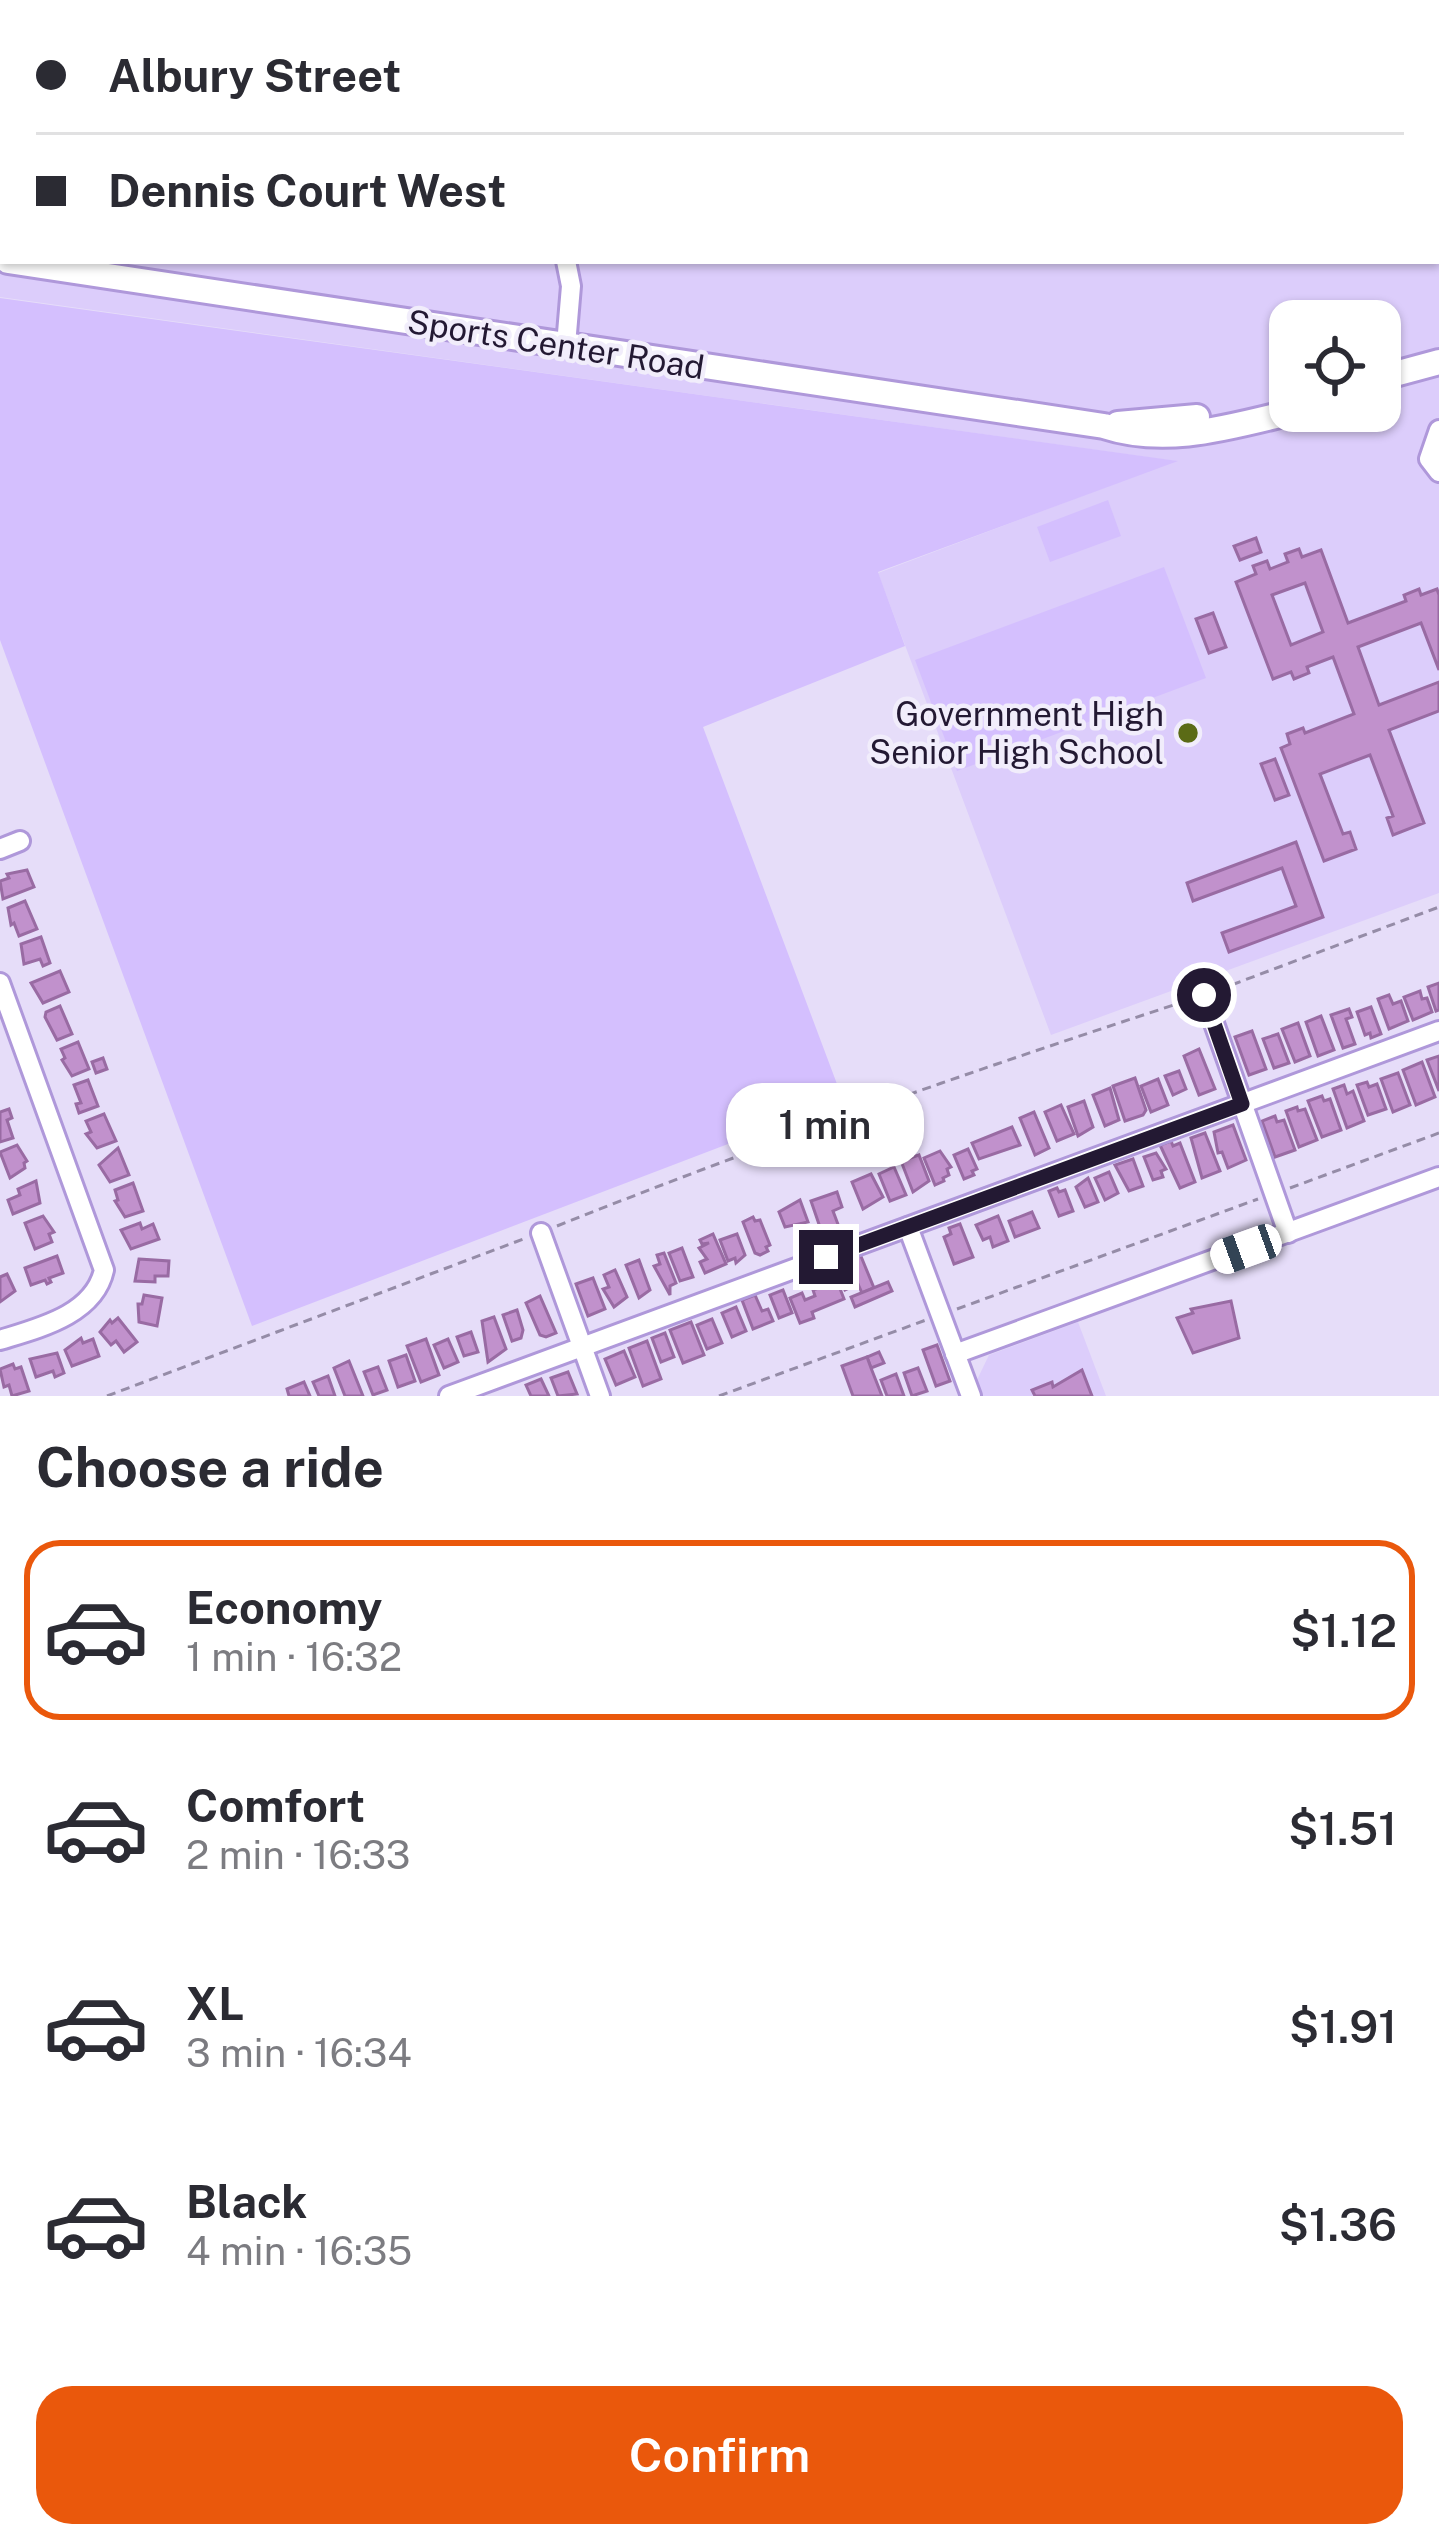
<!DOCTYPE html>
<html lang="en">
<head>
<meta charset="utf-8">
<style>
  :root { --surface:#fff; --page:#f2f2f3; --text:#2b2b33; --muted:#7c7c81; --line:#e1e1e2; --accent:#ea580c }
  body { margin:0; font-family:"Public Sans",sans-serif; background:var(--page); color:var(--text); height:100vh; display:flex; flex-direction:column; font-size:45px; white-space:nowrap }
  * { box-sizing:border-box; margin:0 }
  p { font-size:39px; color:var(--muted) }
  .icon { flex:none; width:66px; height:66px; fill:none; stroke:currentColor; stroke-width:2; stroke-linecap:round; stroke-linejoin:round }
  .map { position:relative; height:1396px; overflow:hidden }
  .side { display:flex; flex-direction:column; background:var(--surface); flex:1 }
  .side>* { flex:none }
  .guide { position:absolute; left:0px; top:0px; width:1440px; height:264px; box-shadow:0 3px 9px #0004; display:grid; align-content:center; height:264px; padding:0 36px; background:var(--surface) }
  .controls { position:absolute; left:1269px; top:300px; display:grid; gap:24px }
  .controls a { display:grid; place-items:center; width:132px; height:132px; border-radius:24px; background:var(--surface); box-shadow:0 3px 9px #0004; font-size:60px }
  .end { position:absolute; width:54px; height:54px; margin:-27px; border:15px solid #231933; background:#fff; box-shadow:0 0 0 6px #fff }
  .from { border-radius:50% }
  .bubble { position:absolute; height:84px; border-radius:36px; background:var(--surface); box-shadow:0 3px 9px #0004; font-size:39px; font-weight:600; line-height:84px; text-align:center }
  .car { position:absolute; width:36px; height:72px; margin:-36px -18px; border-radius:15px; box-shadow:0 0 9px 3px #0007; background:linear-gradient(#fff 24%,#345 0 40%,#fff 0 76%,#345 0 86%,#fff 0) }
  .guide b { display:flex; align-items:center; gap:42px; height:114px; font-size:45px }
  .guide b+b { border-top:3px solid var(--line) }
  .guide i { width:30px; height:30px; background:var(--text) }
  ul { padding:0; list-style:none }
  li { display:flex; align-items:center; gap:36px; height:180px; margin:0 24px 18px; padding:0 12px; border:6px solid transparent; border-radius:36px }
  li div { flex:1 }
  li b { display:block; font-size:45px }
  li em { font-style:normal; font-weight:600 }
  li.current { border-color:var(--accent) }
  li>.icon { width:108px; height:108px; stroke-width:1.5 }
  h2 { padding:0 36px; font-size:54px; line-height:144px }
  .primary-button { display:flex; gap:24px; margin-top:auto; padding:24px 36px }
  .primary-button a { flex:1; height:138px; border-radius:36px; background:var(--accent); color:#fff; font-size:48px; font-weight:600; line-height:138px; text-align:center }
  .map>svg:first-child { display:block }
</style>
</head>
<body>
<div class="map">
<svg width="1439" height="1396" viewBox="0 0 1439 1396">
  <rect width="100%" height="100%" fill="#e6ddf9"/>
  <g fill="#dccdfb" fill-rule="evenodd">
    <path d="M0,0H1439V893L1051,1035L878,573L1175,461L0,297ZM3,3H1437V261H3ZM1290,321H1380V411H1290Z"/>
    <polygon points="1078,1322 1106,1396 982,1396 976,1382 989,1355"/>
  </g>
  <g fill="#d4bffe">
    <polygon points="0,298 1178,461 878,572 905,646 703,727 843,1100 252,1326 0,640"/>
    <polygon points="1108,500 1121,536 1050,562 1037,527"/>
    <polygon points="1164,567 1206,678 957,771 915,660"/>
  </g>
  <g fill="#c191cc" stroke="#996ba3" stroke-width="3" fill-rule="evenodd">
    <polygon points="1256,538 1261,552 1240,560 1234,546"/>
    <path d="M1299,549L1302,557L1321,550L1348,623L1406,601L1404,595L1419,589L1421,595L1437,589L1439,595V670L1421,623L1358,647L1379,705L1439,682V711L1389,730L1424,823L1393,835L1387,818L1393,816L1370,755L1320,774L1343,834L1350,832L1356,849L1324,861L1281,748L1290,744L1287,734L1303,728L1305,733L1354,714L1333,657L1307,667L1309,673L1294,679L1291,672L1273,679L1236,582L1256,574L1253,566L1267,561L1270,569L1288,562L1285,554ZM1305,583L1323,632L1291,645L1272,595Z"/>
    <polygon points="1213,613 1226,647 1209,653 1196,619"/>
    <polygon points="1275,759 1289,795 1275,800 1261,764"/>
    <polygon points="1296,842 1323,917 1229,952 1222,933 1296,906 1282,868 1193,901 1187,883"/>
    <polygon points="27,870 34,887 3,899 0,881 9,878 7,874"/>
    <polygon points="25,901 37,929 19,936 14,923 11,925 8,908"/>
    <polygon points="41,937 50,963 43,966 40,959 24,964 21,944"/>
    <polygon points="60,971 69,992 43,1003 31,983"/>
    <polygon points="1439,983 1439,1010 1436,1011 1428,987"/>
    <polygon points="1420,991 1422,999 1427,998 1432,1012 1413,1020 1404,997"/>
    <polygon points="1389,995 1393,1004 1401,1001 1408,1021 1389,1029 1378,999"/>
    <polygon points="60,1006 72,1034 57,1040 45,1017 46,1012"/>
    <polygon points="1371,1007 1381,1034 1371,1038 1370,1033 1365,1035 1357,1012"/>
    <polygon points="1349,1009 1352,1017 1346,1019 1355,1044 1343,1048 1331,1015"/>
    <polygon points="1321,1016 1334,1050 1318,1056 1306,1022"/>
    <polygon points="1298,1023 1310,1056 1295,1062 1282,1029"/>
    <polygon points="1252,1031 1266,1069 1249,1075 1235,1037"/>
    <polygon points="1278,1034 1289,1063 1274,1068 1263,1039"/>
    <polygon points="78,1042 89,1069 72,1076 62,1060 65,1058 61,1049"/>
    <polygon points="1199,1049 1215,1089 1199,1095 1184,1056"/>
    <polygon points="1439,1056 1439,1091 1427,1060"/>
    <polygon points="103,1058 107,1069 96,1073 92,1062"/>
    <polygon points="1422,1062 1435,1097 1416,1105 1403,1070"/>
    <polygon points="1179,1071 1186,1089 1173,1095 1165,1076"/>
    <polygon points="1398,1073 1410,1105 1393,1112 1381,1079"/>
    <polygon points="1135,1078 1146,1110 1143,1115 1125,1121 1113,1086"/>
    <polygon points="1158,1079 1168,1105 1151,1112 1141,1086"/>
    <polygon points="88,1080 98,1106 79,1113 76,1104 81,1103 74,1085"/>
    <polygon points="1367,1082 1369,1087 1377,1084 1386,1109 1368,1115 1357,1085"/>
    <polygon points="1344,1085 1347,1094 1353,1091 1364,1121 1347,1128 1333,1089"/>
    <polygon points="1110,1088 1119,1120 1105,1126 1093,1095"/>
    <polygon points="1322,1096 1324,1101 1330,1099 1341,1130 1322,1137 1308,1101"/>
    <polygon points="1084,1101 1093,1127 1078,1136 1068,1107"/>
    <polygon points="1061,1105 1074,1134 1057,1141 1045,1112"/>
    <polygon points="1297,1107 1298,1111 1305,1109 1317,1140 1299,1147 1286,1111"/>
    <polygon points="9,1109 12,1118 7,1120 13,1138 0,1142 0,1112"/>
    <polygon points="1034,1112 1049,1148 1035,1155 1020,1118"/>
    <polygon points="104,1114 116,1141 97,1148 86,1134 91,1132 86,1121"/>
    <polygon points="1275,1116 1277,1122 1284,1120 1295,1150 1275,1157 1262,1121"/>
    <polygon points="1233,1125 1246,1160 1228,1168 1222,1152 1218,1153 1214,1132"/>
    <polygon points="1012,1127 1020,1145 979,1159 972,1143"/>
    <polygon points="1205,1133 1220,1171 1202,1178 1191,1138"/>
    <polygon points="1171,1141 1173,1146 1180,1143 1195,1182 1180,1188 1160,1145"/>
    <polygon points="17,1145 27,1161 24,1163 25,1168 10,1178 0,1152"/>
    <polygon points="118,1148 129,1175 110,1182 99,1165"/>
    <polygon points="968,1149 977,1169 972,1171 974,1175 964,1179 954,1155"/>
    <polygon points="940,1151 951,1167 947,1169 949,1175 943,1178 944,1181 935,1185 924,1158"/>
    <polygon points="1156,1153 1166,1169 1161,1171 1163,1177 1153,1180 1144,1157"/>
    <polygon points="919,1155 929,1181 913,1192 901,1161"/>
    <polygon points="1133,1159 1143,1186 1129,1191 1115,1165"/>
    <polygon points="894,1167 906,1195 890,1201 879,1174"/>
    <polygon points="1109,1172 1118,1193 1105,1200 1095,1178"/>
    <polygon points="871,1174 883,1197 863,1209 852,1182"/>
    <polygon points="1088,1178 1098,1202 1085,1207 1076,1187"/>
    <polygon points="36,1181 40,1203 13,1214 8,1200 20,1195 18,1189"/>
    <polygon points="133,1183 143,1211 125,1217 115,1201 118,1200 115,1190"/>
    <polygon points="1057,1188 1059,1192 1065,1190 1073,1211 1059,1216 1049,1191"/>
    <polygon points="837,1192 842,1207 833,1211 839,1227 822,1233 811,1201"/>
    <polygon points="800,1200 808,1222 785,1227 779,1212"/>
    <polygon points="1032,1212 1039,1228 1015,1237 1009,1221"/>
    <polygon points="43,1216 54,1232 49,1234 52,1242 35,1249 25,1223"/>
    <polygon points="998,1216 1008,1241 993,1247 990,1237 983,1240 976,1225"/>
    <polygon points="753,1217 755,1221 760,1220 770,1245 766,1247 768,1251 760,1255 755,1253 743,1222"/>
    <polygon points="140,1223 142,1229 153,1224 159,1239 131,1249 121,1230"/>
    <polygon points="960,1224 973,1257 954,1264 944,1237 951,1234 949,1228"/>
    <polygon points="713,1234 726,1264 705,1273 700,1262 707,1259 699,1248 709,1243 702,1244 700,1240"/>
    <polygon points="737,1234 745,1255 736,1263 735,1258 728,1261 720,1240"/>
    <polygon points="682,1248 693,1277 680,1281 669,1253"/>
    <polygon points="664,1253 676,1283 670,1286 670,1295 654,1266 660,1264 657,1255"/>
    <polygon points="860,1254 874,1288 862,1293 858,1284 845,1290 835,1265"/>
    <polygon points="57,1256 63,1273 49,1278 51,1282 47,1284 45,1280 31,1285 25,1268"/>
    <polygon points="139,1259 169,1261 168,1276 155,1276 155,1282 135,1281"/>
    <polygon points="639,1260 650,1290 639,1298 626,1265"/>
    <polygon points="615,1270 627,1297 614,1307 603,1289 609,1287 604,1275"/>
    <polygon points="7,1274 15,1291 0,1302 0,1277"/>
    <polygon points="593,1278 605,1309 588,1316 576,1284"/>
    <polygon points="837,1281 844,1299 812,1312 814,1318 800,1323 790,1298 802,1293 805,1300 815,1296 813,1290"/>
    <polygon points="888,1282 892,1291 855,1307 851,1297"/>
    <polygon points="783,1290 792,1313 779,1318 770,1295"/>
    <polygon points="144,1295 162,1298 157,1326 139,1322 138,1304 142,1304"/>
    <polygon points="755,1295 762,1311 768,1309 773,1321 753,1329 742,1300"/>
    <polygon points="540,1296 556,1333 546,1337 540,1335 526,1303"/>
    <polygon points="1231,1301 1239,1338 1193,1353 1177,1318 1193,1313 1191,1309"/>
    <polygon points="736,1307 746,1331 732,1337 722,1313"/>
    <polygon points="517,1310 523,1330 521,1338 512,1341 503,1315"/>
    <polygon points="494,1317 506,1349 488,1362 482,1321"/>
    <polygon points="118,1318 137,1342 124,1352 116,1341 111,1345 100,1332 110,1320 112,1323"/>
    <polygon points="712,1319 722,1343 707,1349 697,1325"/>
    <polygon points="691,1322 704,1355 683,1363 670,1330"/>
    <polygon points="471,1332 478,1352 464,1356 457,1337"/>
    <polygon points="665,1333 674,1357 661,1362 652,1338"/>
    <polygon points="81,1338 83,1343 93,1339 99,1356 72,1366 65,1350"/>
    <polygon points="426,1339 439,1375 421,1382 407,1346"/>
    <polygon points="448,1339 458,1362 444,1368 434,1345"/>
    <polygon points="647,1341 661,1379 643,1386 629,1348"/>
    <polygon points="937,1345 950,1381 936,1386 923,1350"/>
    <polygon points="624,1351 635,1377 616,1385 605,1359"/>
    <polygon points="879,1352 884,1363 871,1368 867,1357"/>
    <polygon points="57,1353 64,1373 55,1377 53,1371 36,1377 30,1359"/>
    <polygon points="406,1355 415,1381 398,1387 389,1361"/>
    <polygon points="867,1357 871,1368 882,1396 853,1396 842,1366"/>
    <polygon points="349,1361 363,1396 345,1396 334,1368"/>
    <polygon points="13,1364 15,1369 21,1367 29,1391 12,1396 9,1385 4,1387 0,1369"/>
    <polygon points="378,1367 387,1390 373,1395 364,1372"/>
    <polygon points="918,1368 927,1391 912,1396 904,1373"/>
    <polygon points="1082,1370 1092,1396 1035,1396 1032,1390 1052,1382 1053,1387"/>
    <polygon points="568,1372 577,1394 558,1396 551,1378"/>
    <polygon points="896,1374 904,1396 887,1396 881,1380"/>
    <polygon points="328,1376 335,1396 319,1396 313,1382"/>
    <polygon points="541,1379 549,1396 531,1396 526,1385"/>
    <polygon points="304,1382 310,1396 289,1396 287,1389"/>
  </g>
  <g fill="none" stroke-linecap="round" stroke-linejoin="round">
    <defs>
      <g id="minor">
        <polyline points="579,0 581,3"/>
        <polyline points="802,0 803,3"/>
        <polyline points="1257,0 1260,3"/>
        <polyline points="868,3 873,0"/>
        <polyline points="1437,143 1439,143"/>
        <polyline points="566,261 571,286 566,345"/>
        <polyline points="1439,430 1429,459 1439,472"/>
        <polyline points="0,849 20,841"/>
        <path d="M0,983L104,1270C94,1315 39,1328 0,1340"/>
        <polyline points="1204,995 1288,1233"/>
        <polyline points="908,1227 971,1396"/>
        <polyline points="541,1233 600,1396"/>
        <polyline points="955,1354 1439,1177"/>
        <polyline points="449,1396 1439,1031"/>
      </g>
      <g id="major">
        <path d="M8,261L1104,426C1168,447 1232,426 1296,411"/>
        <polyline points="1380,378 1439,362"/>
        <polyline points="1118,424 1197,417"/>
      </g>
    </defs>
    <use href="#minor" stroke="#af98da" stroke-width="24"/>
    <use href="#major" stroke="#af98da" stroke-width="30"/>
    <g stroke="#958ca7" stroke-width="3" stroke-dasharray="9 6" stroke-linecap="butt">
      <polyline points="1218,990 1439,907"/>
      <polyline points="1290,1188 1439,1133"/>
      <path d="M557,1226C765,1143 974,1070 1186,1001"/>
      <polyline points="957,1309 1258,1199"/>
      <polyline points="107,1396 526,1238"/>
      <polyline points="719,1396 926,1320"/>
    </g>
    <use href="#minor" stroke="#fff" stroke-width="18"/>
    <use href="#major" stroke="#fff" stroke-width="24"/>
  </g>
  <g fill="none" stroke-linecap="round" stroke-linejoin="round">
    <polyline stroke="#231933" stroke-width="15" points="826,1257 1242,1104 1204,995"/>
  </g>
  <circle fill="#5b6b16" stroke="#f1edfb" stroke-width="4.5" cx="1188" cy="733" r="12"/>
  <g text-anchor="middle" dominant-baseline="central" stroke-width="9" stroke-linejoin="round" paint-order="stroke">
    <g font-size="33" fill="#231933" stroke="#f1edfb">
      <text transform="translate(556 344) rotate(9)">Sports Center Road</text>
    </g>
    <g font-size="33" fill="#231933" stroke="#f1edfb" text-anchor="end">
      <text x="1164" y="714">Government High<tspan x="1164" dy="38">Senior High School</tspan></text>
    </g>
  </g>
</svg>
<div class="controls">
<a><svg class="icon" aria-label="locate" viewBox="0 0 24 24"><circle cx="12" cy="12" r="6"/><path d="M12 2v4M12 18v4M2 12h4M18 12h4"/></svg></a>
</div>
<i class="end from" style="left:1204px;top:995px"></i>
<i class="end" style="left:826px;top:1257px"></i>
<div class="bubble" style="left:726px;top:1083px;width:198px">1 min</div>
<i class="car" style="left:1246px;top:1249px;rotate:250deg"></i>
<div class="guide">
<b><i class="from"></i>Albury Street</b>
<b><i></i>Dennis Court West</b>
</div>
</div>
<section class="side">
<h2>Choose a ride</h2>
<ul>
<li class="current"><svg class="icon" aria-label="car" viewBox="0 0 24 24"><path d="M5 17H2v-5l4-1 3-4h7l3 4 3 1v5h-3M9 17h6M6 11h13"/><circle cx="7" cy="17" r="2"/><circle cx="17" cy="17" r="2"/></svg><div><b>Economy</b><p>1 min · 16:32</p></div><em>$1.12</em></li>
<li><svg class="icon" aria-label="car" viewBox="0 0 24 24"><path d="M5 17H2v-5l4-1 3-4h7l3 4 3 1v5h-3M9 17h6M6 11h13"/><circle cx="7" cy="17" r="2"/><circle cx="17" cy="17" r="2"/></svg><div><b>Comfort</b><p>2 min · 16:33</p></div><em>$1.51</em></li>
<li><svg class="icon" aria-label="car" viewBox="0 0 24 24"><path d="M5 17H2v-5l4-1 3-4h7l3 4 3 1v5h-3M9 17h6M6 11h13"/><circle cx="7" cy="17" r="2"/><circle cx="17" cy="17" r="2"/></svg><div><b>XL</b><p>3 min · 16:34</p></div><em>$1.91</em></li>
<li><svg class="icon" aria-label="car" viewBox="0 0 24 24"><path d="M5 17H2v-5l4-1 3-4h7l3 4 3 1v5h-3M9 17h6M6 11h13"/><circle cx="7" cy="17" r="2"/><circle cx="17" cy="17" r="2"/></svg><div><b>Black</b><p>4 min · 16:35</p></div><em>$1.36</em></li>
</ul>
<div class="primary-button"><a>Confirm</a></div>
</section>
</body>
</html>
